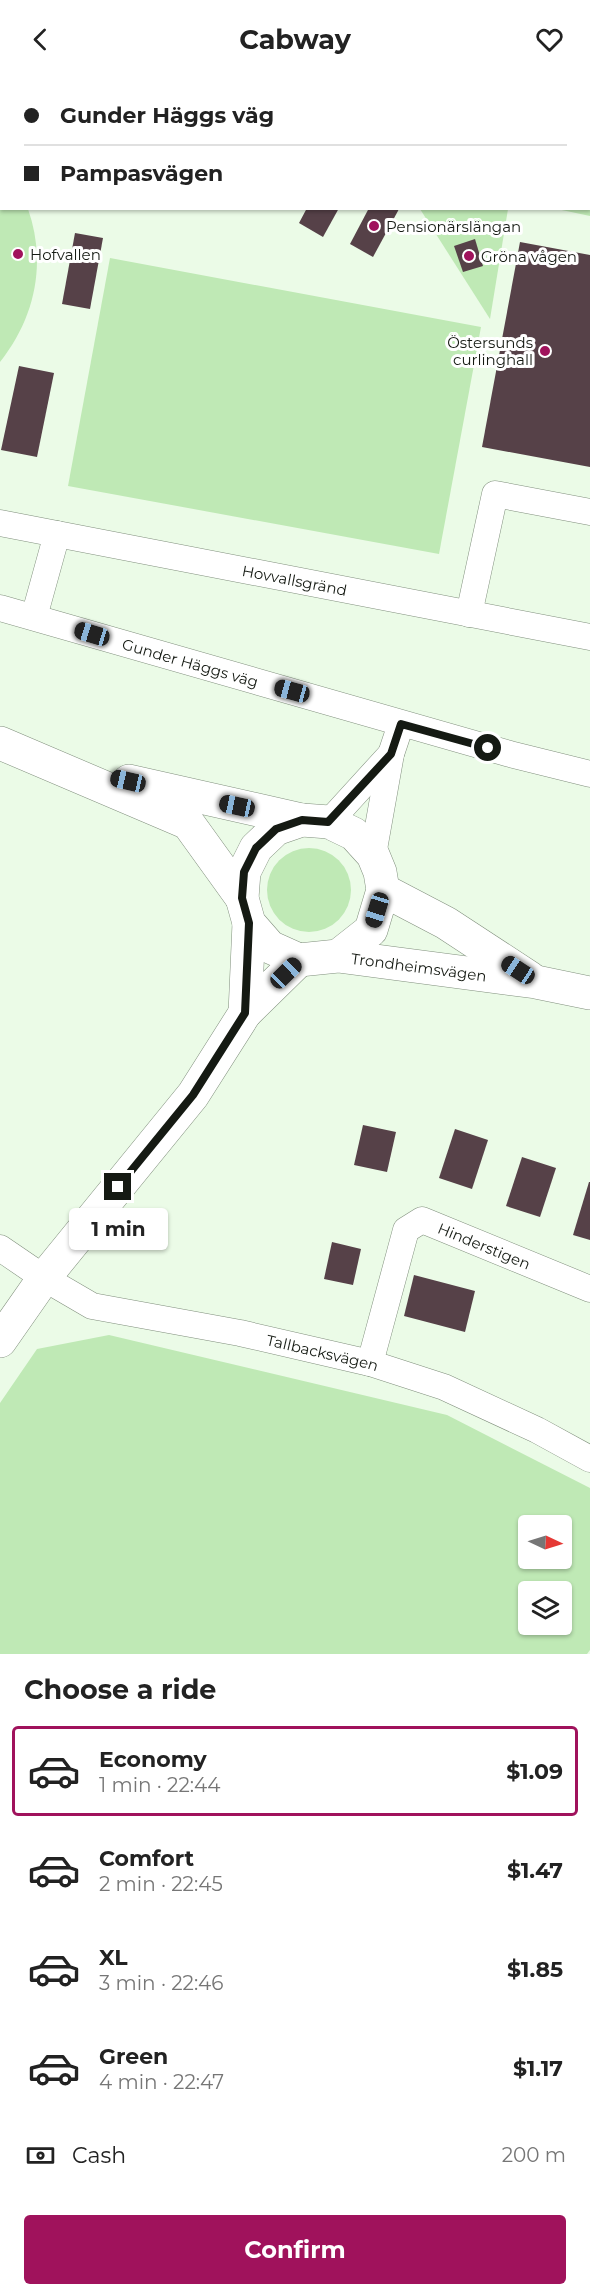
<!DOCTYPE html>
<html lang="en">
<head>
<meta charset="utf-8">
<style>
  :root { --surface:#fff; --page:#f6f6f6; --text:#222; --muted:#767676; --line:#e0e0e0; --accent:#a0125c }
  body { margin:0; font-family:Montserrat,sans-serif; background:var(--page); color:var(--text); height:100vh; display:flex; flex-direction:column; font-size:22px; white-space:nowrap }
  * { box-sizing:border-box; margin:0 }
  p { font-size:20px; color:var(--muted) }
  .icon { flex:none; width:33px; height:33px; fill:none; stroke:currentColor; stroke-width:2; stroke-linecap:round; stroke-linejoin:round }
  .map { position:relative; height:1576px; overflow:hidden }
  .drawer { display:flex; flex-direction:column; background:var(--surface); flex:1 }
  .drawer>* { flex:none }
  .hud { position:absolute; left:0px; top:0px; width:591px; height:132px; box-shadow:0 2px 4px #0004; display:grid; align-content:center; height:132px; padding:0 24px; background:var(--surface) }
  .needle { width:39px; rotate:94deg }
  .tools { position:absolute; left:518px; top:1437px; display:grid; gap:12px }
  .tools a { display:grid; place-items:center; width:54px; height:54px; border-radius:6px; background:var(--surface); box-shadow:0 2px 4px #0004; font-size:30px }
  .end { position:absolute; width:27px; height:27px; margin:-14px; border:8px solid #151a13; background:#fff; box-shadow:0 0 0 3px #fff }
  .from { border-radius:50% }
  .bubble { position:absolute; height:42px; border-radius:6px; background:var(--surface); box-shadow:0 2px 4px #0004; font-size:20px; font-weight:700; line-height:42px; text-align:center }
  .car { position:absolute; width:18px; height:36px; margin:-18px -9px; border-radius:8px; box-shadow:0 0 4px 2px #0007; background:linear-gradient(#222 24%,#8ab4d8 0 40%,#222 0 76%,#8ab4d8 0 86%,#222 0) }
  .hud b { display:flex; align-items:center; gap:21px; height:57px; font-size:22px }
  .hud b+b { border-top:2px solid var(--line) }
  .hud i { width:15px; height:15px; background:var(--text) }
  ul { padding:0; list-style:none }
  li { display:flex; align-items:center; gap:18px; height:90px; margin:0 12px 9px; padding:0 12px; border:3px solid transparent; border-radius:6px }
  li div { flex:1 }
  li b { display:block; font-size:22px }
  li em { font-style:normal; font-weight:700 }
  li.active { border-color:var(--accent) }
  li>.icon { width:54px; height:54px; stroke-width:1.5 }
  h2 { padding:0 24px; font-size:27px; line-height:72px }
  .pay { display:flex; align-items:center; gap:15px; height:66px; padding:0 24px; font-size:22px }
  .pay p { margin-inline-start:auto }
  .primary-button { display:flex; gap:12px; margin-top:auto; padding:12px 24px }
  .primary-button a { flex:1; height:69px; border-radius:6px; background:var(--accent); color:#fff; font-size:24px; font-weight:700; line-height:69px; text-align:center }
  header { display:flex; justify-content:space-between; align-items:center; height:78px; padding:0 24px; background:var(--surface); font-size:27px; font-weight:700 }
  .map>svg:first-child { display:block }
</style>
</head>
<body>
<header><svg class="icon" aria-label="back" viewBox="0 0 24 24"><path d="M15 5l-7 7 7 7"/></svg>Cabway<svg class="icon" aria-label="heart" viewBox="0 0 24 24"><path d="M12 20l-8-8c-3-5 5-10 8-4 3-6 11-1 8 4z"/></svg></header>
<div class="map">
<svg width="590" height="1576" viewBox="0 0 590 1576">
  <rect width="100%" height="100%" fill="#ebfbe7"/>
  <g fill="#bfe9b5" fill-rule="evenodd">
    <polygon points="0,0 590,0 590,138 557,131 590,130 590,2 2,2 1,11"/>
    <path d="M0,80L2,130L28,131C47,185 35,240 0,284Z"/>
    <polygon points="420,131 508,131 490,241"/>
    <polygon points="110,180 481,249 439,476 68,408"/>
    <circle cx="309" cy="812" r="42"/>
    <path d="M109,1257L447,1337L590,1410V1572L587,1576H0V1325L37,1271ZM528,1448H561V1480H528ZM528,1514H561V1546H528Z"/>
  </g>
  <g fill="#564148">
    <polygon points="307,130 339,130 323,159 299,145"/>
    <polygon points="369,130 399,131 373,179 350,166"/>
    <polygon points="75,155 103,160 90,231 62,226"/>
    <polygon points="475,161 483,188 463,194 454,168"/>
    <polygon points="520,164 590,177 590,389 482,369"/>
    <polygon points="19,288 54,295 37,379 1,372"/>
    <polygon points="363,1047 396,1054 387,1094 354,1087"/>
    <polygon points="455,1051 488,1062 472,1111 439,1100"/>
    <polygon points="522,1079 556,1090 540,1139 506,1128"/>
    <polygon points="589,1104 590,1104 590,1162 573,1157"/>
    <polygon points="332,1164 361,1171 353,1207 324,1201"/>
    <polygon points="414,1197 475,1213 465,1254 404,1238"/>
  </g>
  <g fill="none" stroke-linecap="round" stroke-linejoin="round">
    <defs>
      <g id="minor">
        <polyline points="102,0 110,2"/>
        <path id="s1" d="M0,445L590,559"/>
        <path id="s2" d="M0,530L510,676L590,696"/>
        <polyline points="469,536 495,416 590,434"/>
        <polyline points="34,539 57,456"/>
        <polyline points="329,744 391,676"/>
        <polyline points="373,777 391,676 401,646"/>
        <path id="s3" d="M0,1170L44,1200L92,1228L240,1255L370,1285L444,1309L537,1352L590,1381"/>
        <path id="s4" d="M370,1285L406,1152L422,1142L590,1211"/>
      </g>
      <g id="major">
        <polyline points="0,665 188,745 242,820"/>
        <polyline points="129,703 302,742"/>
        <polyline points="383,812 446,845 530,900"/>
        <path id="s5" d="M338,878L371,852L383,812L380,794L373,777L354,756L329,744L302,742L276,751L256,770L244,794L242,820L249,845L270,869L299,882L338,878L536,904L590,915"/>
        <polyline points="245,935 249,845"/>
        <polyline points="0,1263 44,1200 193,1017 245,935 299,882"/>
      </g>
    </defs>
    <use href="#minor" stroke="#808f7d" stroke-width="27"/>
    <use href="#major" stroke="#808f7d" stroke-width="34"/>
    <use href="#minor" stroke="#fff" stroke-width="26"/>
    <use href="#major" stroke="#fff" stroke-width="33"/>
  </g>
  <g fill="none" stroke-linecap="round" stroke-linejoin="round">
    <polyline stroke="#151a13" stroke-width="8" points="118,1109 193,1017 245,935 249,845 242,820 244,794 256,770 276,751 302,742 328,744 391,676 401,646 488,670"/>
  </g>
  <g fill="#a0125c" stroke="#fff" stroke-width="2">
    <circle cx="374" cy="148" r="6"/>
    <circle cx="18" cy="176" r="6"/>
    <circle cx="469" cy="178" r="6"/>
    <circle cx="545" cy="273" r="6"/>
  </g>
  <g text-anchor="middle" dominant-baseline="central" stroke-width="6" stroke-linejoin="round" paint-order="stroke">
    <g font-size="15" fill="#151a13" stroke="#fff" text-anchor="start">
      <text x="386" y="148">Pensionärslängan</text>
      <text x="30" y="176">Hofvallen</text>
      <text x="481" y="178">Gröna vågen</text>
      <text x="533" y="264" text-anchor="end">Östersunds<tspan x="533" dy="17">curlinghall</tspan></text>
    </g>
    <g font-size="15" fill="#151a13" stroke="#fff">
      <text stroke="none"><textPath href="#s1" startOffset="300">Hovvallsgränd</textPath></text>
      <text stroke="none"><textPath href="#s2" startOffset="198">Gunder Häggs väg</textPath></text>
      <text stroke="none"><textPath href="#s5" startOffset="522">Trondheimsvägen</textPath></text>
      <text stroke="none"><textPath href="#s4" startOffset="224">Hinderstigen</textPath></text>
      <text stroke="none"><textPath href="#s3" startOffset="344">Tallbacksvägen</textPath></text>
    </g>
  </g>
</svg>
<div class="tools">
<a><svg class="needle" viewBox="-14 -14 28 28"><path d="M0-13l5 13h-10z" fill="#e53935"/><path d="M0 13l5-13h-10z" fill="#767676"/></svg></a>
<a><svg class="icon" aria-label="layers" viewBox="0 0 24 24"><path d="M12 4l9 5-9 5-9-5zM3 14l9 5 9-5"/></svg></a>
</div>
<i class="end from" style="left:488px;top:670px"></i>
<i class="end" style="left:118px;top:1109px"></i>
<div class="bubble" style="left:69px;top:1130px;width:99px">1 min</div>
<i class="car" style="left:92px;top:556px;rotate:287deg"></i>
<i class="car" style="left:292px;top:613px;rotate:285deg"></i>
<i class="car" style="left:128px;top:703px;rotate:283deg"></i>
<i class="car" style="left:237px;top:728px;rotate:282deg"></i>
<i class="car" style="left:377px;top:832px;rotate:197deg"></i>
<i class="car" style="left:518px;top:892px;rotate:303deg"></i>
<i class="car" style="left:286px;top:895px;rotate:46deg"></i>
<div class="hud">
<b><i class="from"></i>Gunder Häggs väg</b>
<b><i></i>Pampasvägen</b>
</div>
</div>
<section class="drawer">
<h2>Choose a ride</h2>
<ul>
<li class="active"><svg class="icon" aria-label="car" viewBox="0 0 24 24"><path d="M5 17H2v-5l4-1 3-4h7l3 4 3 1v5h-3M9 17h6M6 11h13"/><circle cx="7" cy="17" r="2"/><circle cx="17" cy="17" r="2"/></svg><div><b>Economy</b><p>1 min · 22:44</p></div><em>$1.09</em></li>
<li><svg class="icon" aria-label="car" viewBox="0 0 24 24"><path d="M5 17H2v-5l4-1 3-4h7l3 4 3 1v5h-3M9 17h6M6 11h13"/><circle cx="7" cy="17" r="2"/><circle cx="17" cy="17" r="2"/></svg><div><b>Comfort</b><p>2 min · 22:45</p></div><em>$1.47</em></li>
<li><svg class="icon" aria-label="car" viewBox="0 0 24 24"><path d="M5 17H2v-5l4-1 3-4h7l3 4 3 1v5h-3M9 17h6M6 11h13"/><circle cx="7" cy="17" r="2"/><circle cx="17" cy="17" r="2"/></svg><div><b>XL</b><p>3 min · 22:46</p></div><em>$1.85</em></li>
<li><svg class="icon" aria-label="car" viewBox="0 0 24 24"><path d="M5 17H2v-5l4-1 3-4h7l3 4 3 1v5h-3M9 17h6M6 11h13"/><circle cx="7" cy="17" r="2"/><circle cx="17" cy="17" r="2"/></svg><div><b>Green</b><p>4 min · 22:47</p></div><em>$1.17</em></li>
</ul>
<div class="pay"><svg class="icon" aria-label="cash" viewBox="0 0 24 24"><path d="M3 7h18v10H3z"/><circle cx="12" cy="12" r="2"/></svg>Cash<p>200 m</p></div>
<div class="primary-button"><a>Confirm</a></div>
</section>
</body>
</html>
